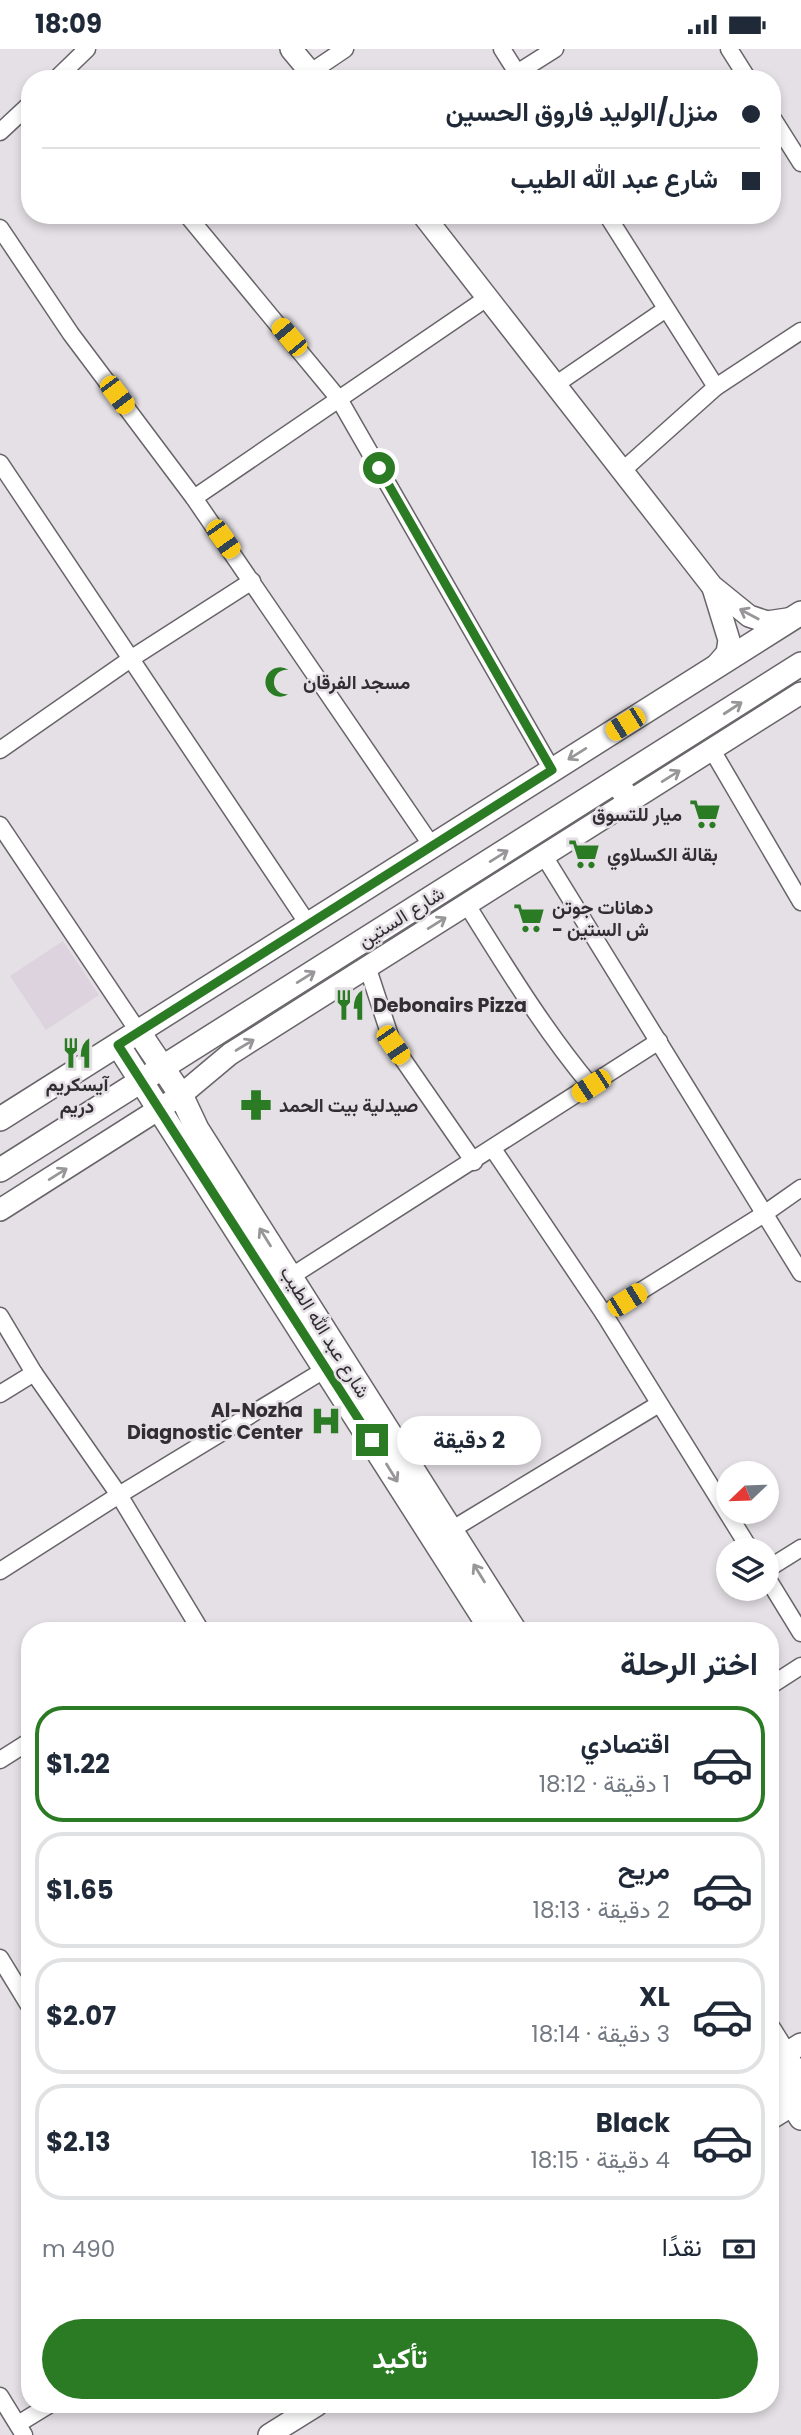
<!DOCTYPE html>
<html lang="ar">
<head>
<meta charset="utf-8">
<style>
  :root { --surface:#fff; --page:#f2f2f3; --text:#1f2937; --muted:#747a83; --line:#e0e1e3; --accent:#2b7b24 }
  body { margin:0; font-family:Poppins,Vazirmatn,sans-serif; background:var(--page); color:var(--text); direction:rtl; height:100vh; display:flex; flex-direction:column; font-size:26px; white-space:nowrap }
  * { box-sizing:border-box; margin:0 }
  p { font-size:23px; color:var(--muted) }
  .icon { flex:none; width:38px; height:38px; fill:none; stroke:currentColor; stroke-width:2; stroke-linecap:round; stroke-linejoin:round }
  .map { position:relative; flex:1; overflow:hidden; direction:ltr }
  .panel { position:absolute; left:21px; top:1573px; width:758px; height:791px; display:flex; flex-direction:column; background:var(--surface); border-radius:28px; box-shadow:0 4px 10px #0003; direction:rtl }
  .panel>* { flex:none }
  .top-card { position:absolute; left:21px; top:21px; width:760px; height:154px; border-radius:28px; box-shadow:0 4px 10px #0003; direction:rtl; display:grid; align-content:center; height:154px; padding:0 21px; background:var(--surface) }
  .needle { width:46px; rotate:247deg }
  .fabs { position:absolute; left:716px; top:1412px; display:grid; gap:14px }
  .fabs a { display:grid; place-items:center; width:63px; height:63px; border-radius:50%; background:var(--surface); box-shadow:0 4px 10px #0003; font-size:35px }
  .end { position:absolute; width:32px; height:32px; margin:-16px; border:9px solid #2b7b24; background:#fff; box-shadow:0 0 0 4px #fff }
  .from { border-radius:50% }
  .bubble { position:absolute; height:49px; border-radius:24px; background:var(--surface); box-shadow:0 4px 10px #0003; font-size:23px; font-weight:700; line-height:49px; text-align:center; direction:rtl }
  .car { position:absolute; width:21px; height:42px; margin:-21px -10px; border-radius:9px; box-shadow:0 0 5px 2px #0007; background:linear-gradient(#f5c518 24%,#345 0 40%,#f5c518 0 76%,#345 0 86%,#f5c518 0) }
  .top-card b { display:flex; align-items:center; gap:24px; height:66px; font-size:26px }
  .top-card b+b { border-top:2px solid var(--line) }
  .top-card i { width:18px; height:18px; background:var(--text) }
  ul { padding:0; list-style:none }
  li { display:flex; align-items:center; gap:21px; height:116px; margin:0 14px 10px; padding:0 7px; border:4px solid var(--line); border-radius:28px }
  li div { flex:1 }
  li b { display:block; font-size:26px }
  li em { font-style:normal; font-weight:700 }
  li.current { border-color:var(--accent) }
  li>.icon { width:63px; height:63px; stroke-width:1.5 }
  h2 { padding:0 21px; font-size:32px; line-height:84px }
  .pay { display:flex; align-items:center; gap:18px; height:77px; padding:0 21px; font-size:26px }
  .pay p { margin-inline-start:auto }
  .cta { display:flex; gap:14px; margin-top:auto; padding:14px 21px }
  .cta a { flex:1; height:80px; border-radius:42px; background:var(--accent); color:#fff; font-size:28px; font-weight:700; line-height:80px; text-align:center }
  .status { display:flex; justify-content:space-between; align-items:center; height:49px; padding:0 35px; background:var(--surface); direction:ltr }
  .status svg { height:19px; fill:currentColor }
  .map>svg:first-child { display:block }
</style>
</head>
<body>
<div class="status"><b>18:09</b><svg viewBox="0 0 49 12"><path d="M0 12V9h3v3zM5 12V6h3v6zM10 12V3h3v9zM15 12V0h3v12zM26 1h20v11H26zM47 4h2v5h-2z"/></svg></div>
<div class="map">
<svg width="801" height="2386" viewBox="0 0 801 2386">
  <rect width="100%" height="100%" fill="#e4e0e5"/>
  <polygon fill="#ddd3de" points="63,892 99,946 46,981 10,927"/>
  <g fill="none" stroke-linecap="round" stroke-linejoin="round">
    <defs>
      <g id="minor">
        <polyline points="502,0 521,30"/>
        <polyline points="729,0 748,30"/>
        <polyline points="311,23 345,0"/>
        <polyline points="517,24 555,0"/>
        <polyline points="56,30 87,0"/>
        <polyline points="772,68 801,114"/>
        <polyline points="0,83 30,55"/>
        <polyline points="187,166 339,350 552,721"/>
        <polyline points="607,166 716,338"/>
        <polyline points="0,179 71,285 194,449 432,797"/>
        <polyline points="555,336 666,260"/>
        <polyline points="0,414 308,875"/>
        <polyline points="622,422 716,338 801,282"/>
        <polyline points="194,449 487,249"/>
        <polyline points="0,701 132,609 252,532"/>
        <polyline points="712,701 801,853"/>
        <polyline points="0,776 138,982"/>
        <polyline points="544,807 801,1224"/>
        <path d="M467,856C506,918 544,981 591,1037"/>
        <polyline points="368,920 393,996 474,1113"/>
        <polyline points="493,1100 604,1265 751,1502"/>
        <polyline points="284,1232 659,992"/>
        <polyline points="604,1265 764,1165 801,1139"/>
        <polyline points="0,1267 34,1324 119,1446 201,1582"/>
        <polyline points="0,1345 34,1324"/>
        <polyline points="451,1481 659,1355"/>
        <polyline points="766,1521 801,1499"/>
        <polyline points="0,1522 119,1446 334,1315"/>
        <polyline points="766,1527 801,1584"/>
        <polyline points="770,1637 801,1617"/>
        <polyline points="0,1711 30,1692"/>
        <polyline points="0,1909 30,1958"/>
        <polyline points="0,2347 24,2386"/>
        <polyline points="18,2375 49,2356"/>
      </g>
      <g id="tertiary">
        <polyline points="291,0 316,30"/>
        <polyline points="423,166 712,537 749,567 767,573 794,569"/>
        <polyline points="713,539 729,591 727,604 714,619"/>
        <polyline points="0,1161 181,1046 230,1005 801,644"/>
        <polyline points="785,2005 801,1995"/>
        <polyline points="770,2070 801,2051"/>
        <polyline points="269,2386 317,2356"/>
      </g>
      <g id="secondary">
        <polyline points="617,733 630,753"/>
        <polyline points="138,982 181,1046 197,1080 515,1582"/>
        <polyline points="118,996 492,1582"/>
        <polyline points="0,1070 801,564"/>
        <polyline points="0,1121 801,615"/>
        <polyline points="770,1982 801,2032"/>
        <polyline points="770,2019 801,2069"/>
      </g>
    </defs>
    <use href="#minor" stroke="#686469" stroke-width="19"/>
    <use href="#tertiary" stroke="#686469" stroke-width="24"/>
    <use href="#secondary" stroke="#686469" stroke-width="26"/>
    <use href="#minor" stroke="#fff" stroke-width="16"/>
    <use href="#tertiary" stroke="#fff" stroke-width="21"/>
    <use href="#secondary" stroke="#fff" stroke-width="23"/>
  </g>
  <defs><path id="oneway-shaft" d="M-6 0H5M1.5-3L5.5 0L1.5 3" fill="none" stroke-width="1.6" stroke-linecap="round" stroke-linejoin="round" transform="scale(1.75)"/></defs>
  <g stroke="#989698">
    <use href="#oneway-shaft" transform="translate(749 565) rotate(-152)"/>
    <use href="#oneway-shaft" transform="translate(733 659) rotate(-33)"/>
    <use href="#oneway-shaft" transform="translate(577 705) rotate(148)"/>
    <use href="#oneway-shaft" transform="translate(671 727) rotate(-32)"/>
    <use href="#oneway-shaft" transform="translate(499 807) rotate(-32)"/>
    <use href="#oneway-shaft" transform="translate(437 874) rotate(-32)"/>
    <use href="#oneway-shaft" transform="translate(306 928) rotate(-32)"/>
    <use href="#oneway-shaft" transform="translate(245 996) rotate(-31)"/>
    <use href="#oneway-shaft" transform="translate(58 1125) rotate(-32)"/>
    <use href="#oneway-shaft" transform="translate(265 1188) rotate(-122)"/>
    <use href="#oneway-shaft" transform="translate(392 1424) rotate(58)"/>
    <use href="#oneway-shaft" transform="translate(479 1524) rotate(-122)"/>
  </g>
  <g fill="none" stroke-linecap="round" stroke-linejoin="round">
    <polyline stroke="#2b7b24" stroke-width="9" points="372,1391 118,996 552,721 379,419"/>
  </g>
  <defs>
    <symbol id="mosque-bare" viewBox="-9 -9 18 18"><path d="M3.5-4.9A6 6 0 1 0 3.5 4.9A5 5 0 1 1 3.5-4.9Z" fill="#2b7b24" stroke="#e4e0e5" stroke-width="2.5" paint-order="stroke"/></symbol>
    <symbol id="supermarket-bare" viewBox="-9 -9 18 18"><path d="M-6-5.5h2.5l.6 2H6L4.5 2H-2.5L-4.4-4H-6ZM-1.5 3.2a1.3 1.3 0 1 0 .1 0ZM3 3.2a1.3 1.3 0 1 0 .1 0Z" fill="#2b7b24" stroke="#e4e0e5" stroke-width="2.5" paint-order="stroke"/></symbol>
    <symbol id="restaurant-bare" viewBox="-9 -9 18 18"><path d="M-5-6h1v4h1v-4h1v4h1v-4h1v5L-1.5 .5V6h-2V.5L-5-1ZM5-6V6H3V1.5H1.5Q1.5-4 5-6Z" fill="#2b7b24" stroke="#e4e0e5" stroke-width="2.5" paint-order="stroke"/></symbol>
    <symbol id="pharmacy-bare" viewBox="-9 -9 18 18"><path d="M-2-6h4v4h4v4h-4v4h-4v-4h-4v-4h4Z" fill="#2b7b24" stroke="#e4e0e5" stroke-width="2.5" paint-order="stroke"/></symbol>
    <symbol id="hospital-bare" viewBox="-9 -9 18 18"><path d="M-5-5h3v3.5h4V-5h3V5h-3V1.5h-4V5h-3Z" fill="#2b7b24" stroke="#e4e0e5" stroke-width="2.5" paint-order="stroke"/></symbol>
  </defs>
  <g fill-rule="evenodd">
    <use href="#mosque-bare" x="258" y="611" width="44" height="44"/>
    <use href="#supermarket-bare" x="683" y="743" width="44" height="44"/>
    <use href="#supermarket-bare" x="562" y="783" width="44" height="44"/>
    <use href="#supermarket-bare" x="507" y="847" width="44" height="44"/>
    <use href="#restaurant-bare" x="328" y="934" width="44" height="44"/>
    <use href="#restaurant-bare" x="55" y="982" width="44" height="44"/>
    <use href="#pharmacy-bare" x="234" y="1034" width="44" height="44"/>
    <use href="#hospital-bare" x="304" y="1350" width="44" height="44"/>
  </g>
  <g text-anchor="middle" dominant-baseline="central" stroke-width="5" stroke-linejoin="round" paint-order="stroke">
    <g font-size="19" font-weight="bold" fill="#302e30" stroke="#e4e0e5" text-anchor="start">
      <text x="303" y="633">مسجد الفرقان</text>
      <text x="682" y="765" text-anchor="end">ميار للتسوق</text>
      <text x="607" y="805">بقالة الكسلاوي</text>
      <text x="552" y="858">دهانات جوتن<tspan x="552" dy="22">- ش الستين</tspan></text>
      <text x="373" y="956">Debonairs Pizza</text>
      <text x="77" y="1035" text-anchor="middle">آيسكريم<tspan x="77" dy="22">دريم</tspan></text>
      <text x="279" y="1056">صيدلية بيت الحمد</text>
      <text x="303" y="1361" text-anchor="end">Al-Nozha<tspan x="303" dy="22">Diagnostic Center</tspan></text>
    </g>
    <g font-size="19" fill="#302e30" stroke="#e4e0e5">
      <text transform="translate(401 868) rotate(-32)">شارع الستين</text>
      <text transform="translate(325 1283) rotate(58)">شارع عبد الله الطيب</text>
    </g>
  </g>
</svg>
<div class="fabs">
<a><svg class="needle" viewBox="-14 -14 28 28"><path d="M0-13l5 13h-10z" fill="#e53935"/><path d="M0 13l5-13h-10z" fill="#747a83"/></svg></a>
<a><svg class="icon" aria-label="layers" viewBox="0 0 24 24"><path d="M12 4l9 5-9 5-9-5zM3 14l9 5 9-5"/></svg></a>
</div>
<i class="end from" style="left:379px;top:419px"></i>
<i class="end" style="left:372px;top:1391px"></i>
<div class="bubble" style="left:397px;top:1367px;width:144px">2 دقيقة</div>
<i class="car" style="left:289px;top:288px;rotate:320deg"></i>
<i class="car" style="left:117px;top:346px;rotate:143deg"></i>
<i class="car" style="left:223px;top:490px;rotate:145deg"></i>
<i class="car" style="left:625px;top:675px;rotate:238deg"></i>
<i class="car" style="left:393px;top:996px;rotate:146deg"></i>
<i class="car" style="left:591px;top:1037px;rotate:237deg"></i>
<i class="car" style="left:627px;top:1251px;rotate:58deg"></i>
<div class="top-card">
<b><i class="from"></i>منزل/الوليد فاروق الحسين</b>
<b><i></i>شارع عبد الله الطيب</b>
</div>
<section class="panel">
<h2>اختر الرحلة</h2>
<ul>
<li class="current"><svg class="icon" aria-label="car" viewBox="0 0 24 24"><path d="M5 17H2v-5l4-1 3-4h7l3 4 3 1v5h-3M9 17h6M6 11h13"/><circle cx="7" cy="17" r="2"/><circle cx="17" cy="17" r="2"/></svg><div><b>اقتصادي</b><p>1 دقيقة · 18:12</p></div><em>$1.22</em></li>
<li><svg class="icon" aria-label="car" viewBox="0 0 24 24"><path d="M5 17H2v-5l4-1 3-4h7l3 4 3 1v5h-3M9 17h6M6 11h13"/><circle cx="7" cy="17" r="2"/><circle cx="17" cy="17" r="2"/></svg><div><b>مريح</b><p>2 دقيقة · 18:13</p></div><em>$1.65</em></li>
<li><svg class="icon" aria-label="car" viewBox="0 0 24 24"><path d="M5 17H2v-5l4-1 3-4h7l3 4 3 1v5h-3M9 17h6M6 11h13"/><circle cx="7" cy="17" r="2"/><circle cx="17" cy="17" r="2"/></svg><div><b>XL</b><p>3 دقيقة · 18:14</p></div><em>$2.07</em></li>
<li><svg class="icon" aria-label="car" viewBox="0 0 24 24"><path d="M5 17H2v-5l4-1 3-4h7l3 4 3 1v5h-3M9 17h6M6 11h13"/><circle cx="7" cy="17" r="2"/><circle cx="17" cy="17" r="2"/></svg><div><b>Black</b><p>4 دقيقة · 18:15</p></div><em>$2.13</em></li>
</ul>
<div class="pay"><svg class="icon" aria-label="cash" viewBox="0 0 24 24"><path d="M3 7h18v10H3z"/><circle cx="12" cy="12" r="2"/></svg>نقدًا<p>490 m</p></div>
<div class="cta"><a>تأكيد</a></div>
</section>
</div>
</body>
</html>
